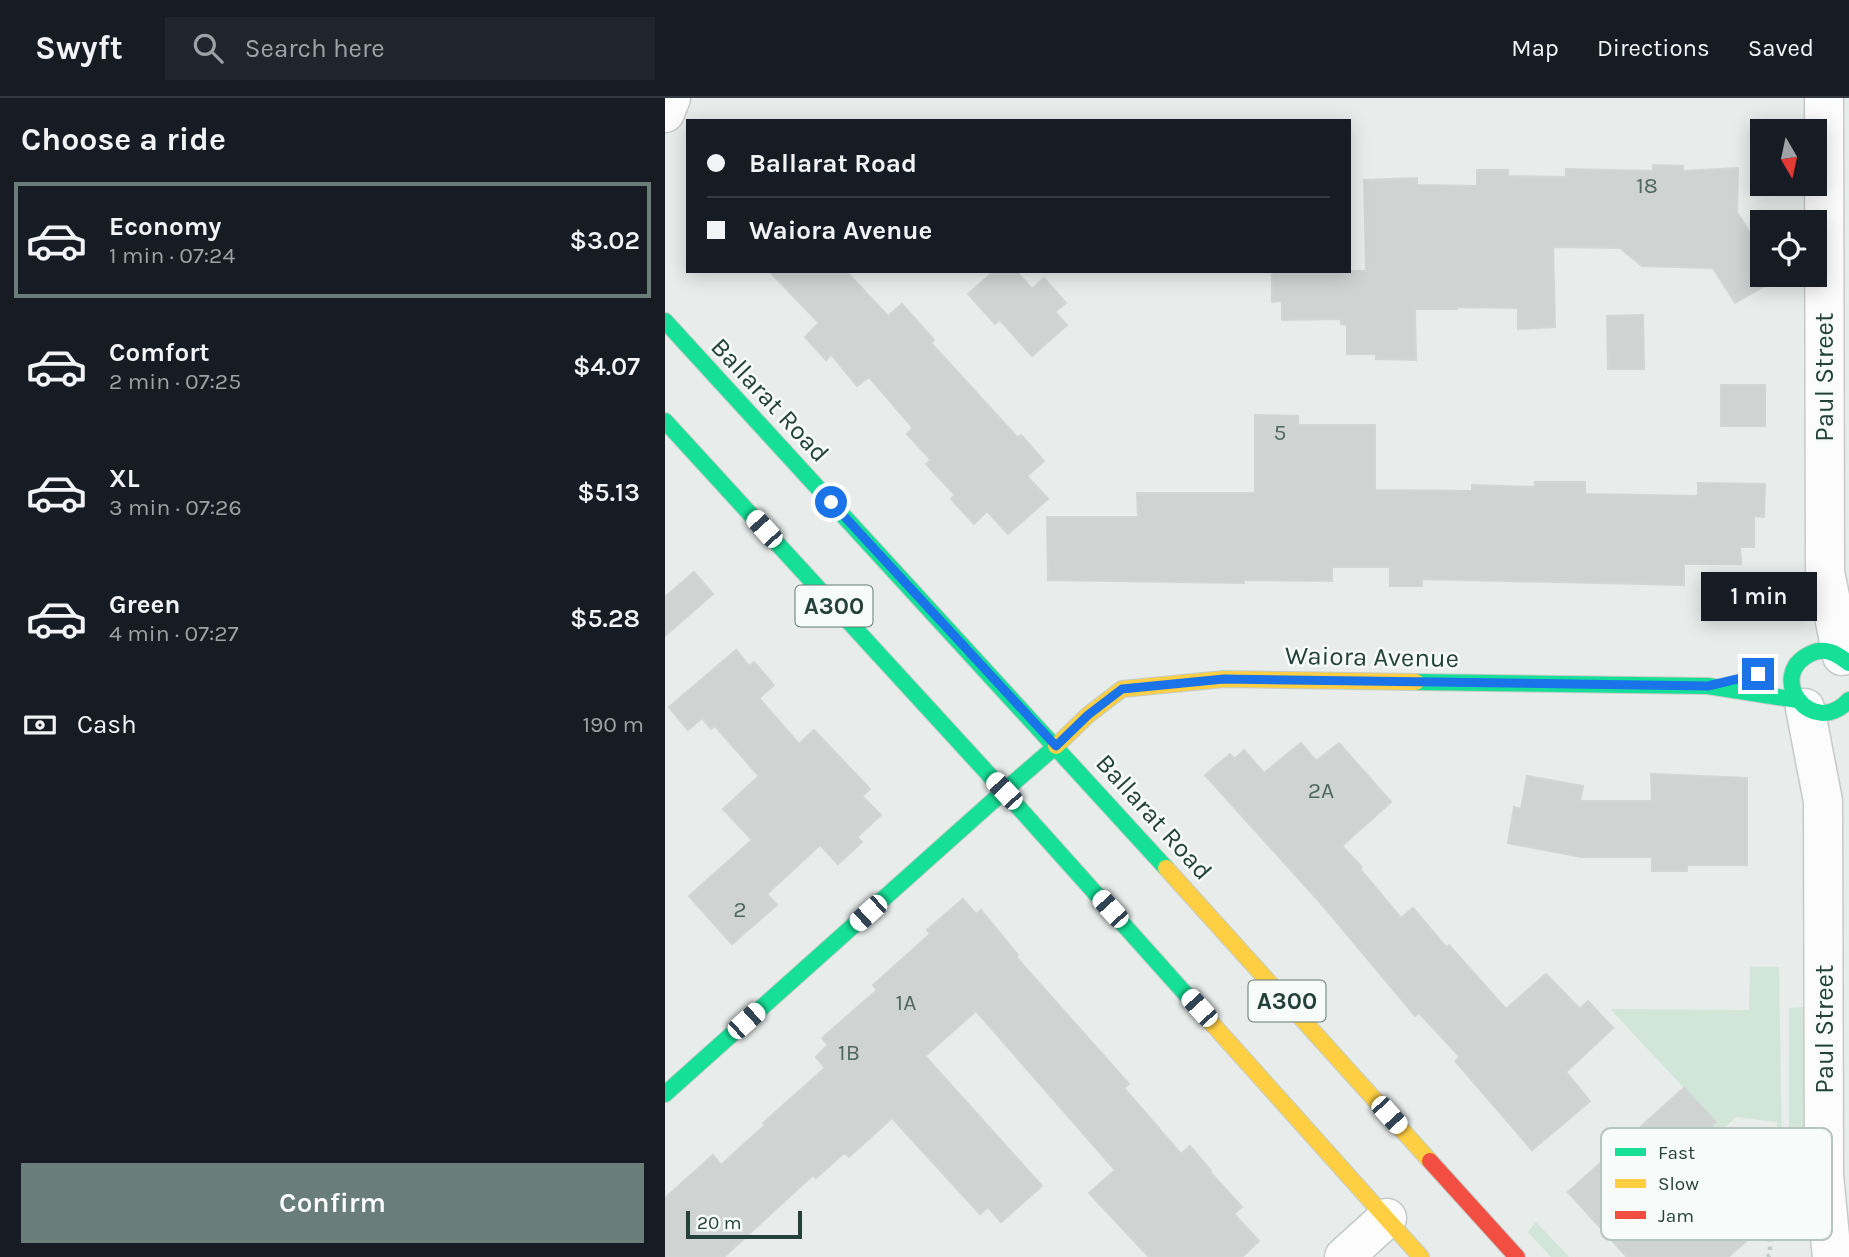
<!DOCTYPE html>
<html lang="en">
<head>
<meta charset="utf-8">
<style>
  :root { --surface:#171b24; --page:#20242c; --text:#f1f3f6; --muted:#9ea1a6; --line:#363941; --accent:#697e78 }
  body { margin:0; font-family:Karla,sans-serif; background:var(--page); color:var(--text); height:100vh; display:flex; flex-direction:column; font-size:26px; white-space:nowrap }
  * { box-sizing:border-box; margin:0 }
  p { font-size:23px; color:var(--muted) }
  .icon { flex:none; width:38px; height:38px; fill:none; stroke:currentColor; stroke-width:2; stroke-linecap:round; stroke-linejoin:round }
  .map { position:relative; flex:1; overflow:hidden }
  .drawer { display:flex; flex-direction:column; background:var(--surface); width:665px }
  .drawer>* { flex:none }
  .banner { position:absolute; left:21px; top:21px; width:665px; height:154px; border-radius:0px; box-shadow:0 4px 18px #0003; display:grid; align-content:center; height:154px; padding:0 21px; background:var(--surface) }
  .needle { width:46px; rotate:171deg }
  .controls { position:absolute; left:1085px; top:21px; display:grid; gap:14px }
  .controls a { display:grid; place-items:center; width:77px; height:77px; border-radius:0px; background:var(--surface); box-shadow:0 4px 18px #0003; font-size:35px }
  .scale { position:absolute; left:21px; bottom:18px; width:116px; box-sizing:border-box; padding-left:7px; border:4px solid #24423a; border-top:0; font-size:19px; line-height:24px; white-space:nowrap; color:#24423a; -webkit-text-stroke:5px #f7fbf9; paint-order:stroke }
  .end { position:absolute; width:32px; height:32px; margin:-16px; border:9px solid #1a73e8; background:#fff; box-shadow:0 0 0 4px #fff }
  .from { border-radius:50% }
  .bubble { position:absolute; height:49px; border-radius:0px; background:var(--surface); box-shadow:0 4px 18px #0003; font-size:23px; font-weight:600; line-height:49px; text-align:center }
  .car { position:absolute; width:21px; height:42px; margin:-21px -10px; border-radius:9px; box-shadow:0 0 5px 2px #0007; background:linear-gradient(#fff 24%,#345 0 40%,#fff 0 76%,#345 0 86%,#fff 0) }
  .banner b { display:flex; align-items:center; gap:24px; height:66px; font-size:26px }
  .banner b+b { border-top:2px solid var(--line) }
  .banner i { width:18px; height:18px; background:var(--text) }
  ul { padding:0; list-style:none }
  li { display:flex; align-items:center; gap:21px; height:116px; margin:0 14px 10px; padding:0 7px; border:4px solid transparent; border-radius:0px }
  li div { flex:1 }
  li b { display:block; font-size:26px }
  li em { font-style:normal; font-weight:600 }
  li.current { border-color:var(--accent) }
  li>.icon { width:63px; height:63px; stroke-width:1.5 }
  h2 { padding:0 21px; font-size:32px; line-height:84px }
  .pay { display:flex; align-items:center; gap:18px; height:77px; padding:0 21px; font-size:26px }
  .pay p { margin-inline-start:auto }
  .primary-button { display:flex; gap:14px; margin-top:auto; padding:14px 21px }
  .primary-button a { flex:1; height:80px; border-radius:0px; background:var(--accent); color:#fff; font-size:28px; font-weight:600; line-height:80px; text-align:center }
  header { display:flex; align-items:center; gap:42px; box-sizing:border-box; height:98px; padding:0 35px; background:var(--surface); border-bottom:2px solid var(--line) }
  header strong { font-size:33px }
  nav { display:flex; gap:38px; margin-inline-start:auto; font-size:24px }
  .search { width:490px; height:63px; background:var(--page); display:flex; align-items:center; gap:18px; box-sizing:border-box; padding:0 24px; border-radius:0px; color:var(--muted); font-size:26px }
  main { display:flex; flex:1; min-height:0 }
  .map>svg:first-child { display:block }
</style>
</head>
<body>
<header>
<strong>Swyft</strong>
<div class="search"><svg class="icon" aria-label="search" viewBox="0 0 24 24"><circle cx="10" cy="10" r="6"/><path d="M15 15l6 6"/></svg>Search here</div>
<nav><a>Map</a><a>Directions</a><a>Saved</a></nav>
</header>
<main>
<section class="drawer">
<h2>Choose a ride</h2>
<ul>
<li class="current"><svg class="icon" aria-label="car" viewBox="0 0 24 24"><path d="M5 17H2v-5l4-1 3-4h7l3 4 3 1v5h-3M9 17h6M6 11h13"/><circle cx="7" cy="17" r="2"/><circle cx="17" cy="17" r="2"/></svg><div><b>Economy</b><p>1 min · 07:24</p></div><em>$3.02</em></li>
<li><svg class="icon" aria-label="car" viewBox="0 0 24 24"><path d="M5 17H2v-5l4-1 3-4h7l3 4 3 1v5h-3M9 17h6M6 11h13"/><circle cx="7" cy="17" r="2"/><circle cx="17" cy="17" r="2"/></svg><div><b>Comfort</b><p>2 min · 07:25</p></div><em>$4.07</em></li>
<li><svg class="icon" aria-label="car" viewBox="0 0 24 24"><path d="M5 17H2v-5l4-1 3-4h7l3 4 3 1v5h-3M9 17h6M6 11h13"/><circle cx="7" cy="17" r="2"/><circle cx="17" cy="17" r="2"/></svg><div><b>XL</b><p>3 min · 07:26</p></div><em>$5.13</em></li>
<li><svg class="icon" aria-label="car" viewBox="0 0 24 24"><path d="M5 17H2v-5l4-1 3-4h7l3 4 3 1v5h-3M9 17h6M6 11h13"/><circle cx="7" cy="17" r="2"/><circle cx="17" cy="17" r="2"/></svg><div><b>Green</b><p>4 min · 07:27</p></div><em>$5.28</em></li>
</ul>
<div class="pay"><svg class="icon" aria-label="cash" viewBox="0 0 24 24"><path d="M3 7h18v10H3z"/><circle cx="12" cy="12" r="2"/></svg>Cash<p>190 m</p></div>
<div class="primary-button"><a>Confirm</a></div>
</section>
<div class="map">
<svg width="1184" height="1159" viewBox="0 0 1184 1159">
  <rect width="100%" height="100%" fill="#e8edeb"/>
  <g fill="#d1e6d8">
    <polygon points="1085,869 1114,869 1117,1048 1112,1048 1112,1024 1071,1019 1045,1043 1038,1036 1051,1024 945,911 1084,912"/>
    <polygon points="1139,909 1139,1065 1124,1068 1124,910"/>
    <polygon points="871,1124 904,1159 886,1159 863,1134"/>
  </g>
  <g fill="#cfd4d2" stroke="#d1d6d4" stroke-width="2">
    <polygon points="988,67 1018,68 1018,73 1073,70 1072,114 1097,155 1097,177 1104,177 1108,183 1070,205 1048,170 977,168 955,150 888,149 890,229 853,231 853,210 792,209 792,211 750,211 751,262 711,261 711,256 682,256 682,227 676,226 676,221 617,222 617,203 607,204 607,173 701,173 699,82 752,80 752,87 812,88 812,72 843,72 843,78 901,79 901,71 988,73"/>
    <polygon points="104,173 181,173 223,218 237,206 269,242 266,245 353,340 356,337 379,363 362,378 383,401 343,436 322,413 309,426 286,401 290,397 261,366 266,362 242,336 248,330 204,279 192,288 166,256 161,262 140,239 154,225"/>
    <polygon points="329,173 351,173 367,191 379,180 401,205 390,214 402,227 367,258 335,222 330,226 303,196"/>
    <polygon points="978,217 979,271 943,271 942,218"/>
    <rect x="1056" y="287" width="44" height="41"/>
    <polygon points="590,317 633,318 633,327 710,327 710,392 807,393 807,387 870,389 870,384 920,384 920,396 1033,398 1033,385 1100,386 1099,419 1089,418 1089,449 1075,449 1076,466 1019,466 1019,487 757,481 757,488 725,488 725,469 667,469 667,483 579,482 579,485 383,482 382,419 473,419 472,395 590,395"/>
    <polygon points="29,474 48,496 0,538 0,499"/>
    <polygon points="71,552 84,568 89,564 109,587 94,600 134,646 149,632 205,691 197,698 216,717 192,739 197,744 173,766 155,747 102,796 112,807 67,846 24,798 87,742 58,711 94,678 50,628 46,631 37,620 23,632 4,609"/>
    <polygon points="636,645 651,663 674,645 726,704 677,748 697,769 695,771 736,820 748,810 781,849 784,847 841,911 881,876 915,911 923,903 948,930 901,974 925,1003 867,1052 790,963 795,959 754,915 750,918 660,810 540,677 565,656 570,661 579,652 599,675"/>
    <polygon points="986,676 1082,680 1082,767 1022,767 1022,773 987,773 987,759 916,759 843,745 849,709 856,711 862,678 918,688 915,703 987,703"/>
    <polygon points="298,801 311,816 316,812 353,857 351,859 464,986 459,990 516,1056 525,1048 546,1073 545,1074 577,1109 569,1116 594,1143 577,1159 484,1159 424,1095 450,1072 311,913 260,958 377,1088 336,1124 323,1109 315,1116 227,1020 184,1059 179,1055 151,1080 148,1077 59,1159 0,1159 0,1100 48,1057 56,1067 100,1027 98,1025 160,970 151,959 163,947 157,940 212,892 208,887 265,836 262,832"/>
    <polygon points="1019,990 1051,1024 1038,1036 1070,1071 1045,1094 1085,1140 1063,1159 962,1159 903,1094"/>
  </g>
  <g fill="none" stroke-linecap="round" stroke-linejoin="round">
    <defs>
      <g id="street">
        <polyline points="1159,0 1160,474 1177,558"/>
        <polyline points="0,15 6,0"/>
        <polyline points="1140,610 1158,703 1159,1077 1167,1159"/>
        <polyline points="679,1159 722,1120"/>
      </g>
      <g id="fast">
        <polyline points="0,223 501,770"/>
        <polyline points="0,323 339,693 526,902"/>
        <path d="M1184,565C1172,556 1160,548 1145,556C1100,578 1147,642 1184,602"/>
        <polyline points="751,584 1043,588 1132,602"/>
        <polyline points="339,693 391,648"/>
        <polyline points="0,996 339,693"/>
      </g>
      <g id="slow">
        <polyline points="391,648 423,617 457,591 559,581 751,584"/>
        <polyline points="501,770 765,1063"/>
        <polyline points="526,902 756,1159"/>
      </g>
      <polyline id="jam" points="765,1063 852,1159"/>
    </defs>
    <use href="#street" stroke="#c5cac8" stroke-width="41"/>
    <use href="#fast" stroke="#c3cbc8" stroke-width="18"/>
    <use href="#slow" stroke="#c3cbc8" stroke-width="18"/>
    <use href="#jam" stroke="#c3cbc8" stroke-width="18"/>
    <polyline stroke="#c3ccca" stroke-width="4.5" stroke-dasharray="3.5 5" stroke-linecap="butt" points="1102,1159 1105,1157 1105,1077"/>
    <use href="#street" stroke="#fcfcfc" stroke-width="38"/>
    <use href="#fast" stroke="#16e098" stroke-width="16"/>
    <use href="#slow" stroke="#ffcf43" stroke-width="16"/>
    <use href="#jam" stroke="#f24e42" stroke-width="16"/>
  </g>
  <g fill="none" stroke-linecap="round" stroke-linejoin="round">
    <polyline stroke="#1a73e8" stroke-width="9" points="166,404 391,648 423,617 457,591 559,581 1043,588 1093,576"/>
  </g>
  <g text-anchor="middle" dominant-baseline="central" stroke-width="5" stroke-linejoin="round" paint-order="stroke">
    <g font-size="23" fill="#506761">
      <text x="982" y="87">18</text>
      <text x="615" y="334">5</text>
      <text x="656" y="692">2A</text>
      <text x="75" y="811">2</text>
      <text x="241" y="904">1A</text>
      <text x="184" y="954">1B</text>
    </g>
    <g fill="#f7fbf9" stroke="#637a73" stroke-width="2">
      <rect x="130.5" y="487.5" width="77" height="41" rx="5"/>
      <rect x="583.5" y="882.5" width="77" height="41" rx="5"/>
    </g>
    <g font-size="24" font-weight="bold" fill="#24423a">
      <text x="169" y="508">A300</text>
      <text x="622" y="903">A300</text>
    </g>
    <g font-size="26" fill="#24423a" stroke="#f7fbf9">
      <text transform="translate(1159 279) rotate(-90)">Paul Street</text>
      <text transform="translate(105 302) rotate(47)">Ballarat Road</text>
      <text transform="translate(707 559) rotate(1)">Waiora Avenue</text>
      <text transform="translate(489 719) rotate(48)">Ballarat Road</text>
      <text transform="translate(1159 931) rotate(-90)">Paul Street</text>
    </g>
  </g>
  <rect x="936" y="1030" width="231" height="112" rx="10" fill="#f7fbf9" stroke="#b8c4c0" stroke-width="2"/>
  <rect x="950" y="1050" width="31" height="8" fill="#16e098"/>
  <rect x="950" y="1081" width="31" height="9" fill="#ffcf43"/>
  <rect x="950" y="1113" width="31" height="8" fill="#f24e42"/>
  <g font-size="19" fill="#24423a">
    <text x="993" y="1061">Fast</text>
    <text x="993" y="1092">Slow</text>
    <text x="993" y="1124">Jam</text>
  </g>
</svg>
<div class="controls">
<a><svg class="needle" viewBox="-14 -14 28 28"><path d="M0-13l5 13h-10z" fill="#e53935"/><path d="M0 13l5-13h-10z" fill="#9ea1a6"/></svg></a>
<a><svg class="icon" aria-label="locate" viewBox="0 0 24 24"><circle cx="12" cy="12" r="6"/><path d="M12 2v4M12 18v4M2 12h4M18 12h4"/></svg></a>
</div>
<div class="scale">20 m</div>
<i class="end from" style="left:166px;top:404px"></i>
<i class="end" style="left:1093px;top:576px"></i>
<div class="bubble" style="left:1036px;top:474px;width:116px">1 min</div>
<i class="car" style="left:99px;top:431px;rotate:318deg"></i>
<i class="car" style="left:339px;top:693px;rotate:317deg"></i>
<i class="car" style="left:445px;top:811px;rotate:318deg"></i>
<i class="car" style="left:203px;top:815px;rotate:228deg"></i>
<i class="car" style="left:534px;top:910px;rotate:318deg"></i>
<i class="car" style="left:81px;top:923px;rotate:48deg"></i>
<i class="car" style="left:724px;top:1017px;rotate:138deg"></i>
<div class="banner">
<b><i class="from"></i>Ballarat Road</b>
<b><i></i>Waiora Avenue</b>
</div>
</div>
</main>
</body>
</html>
